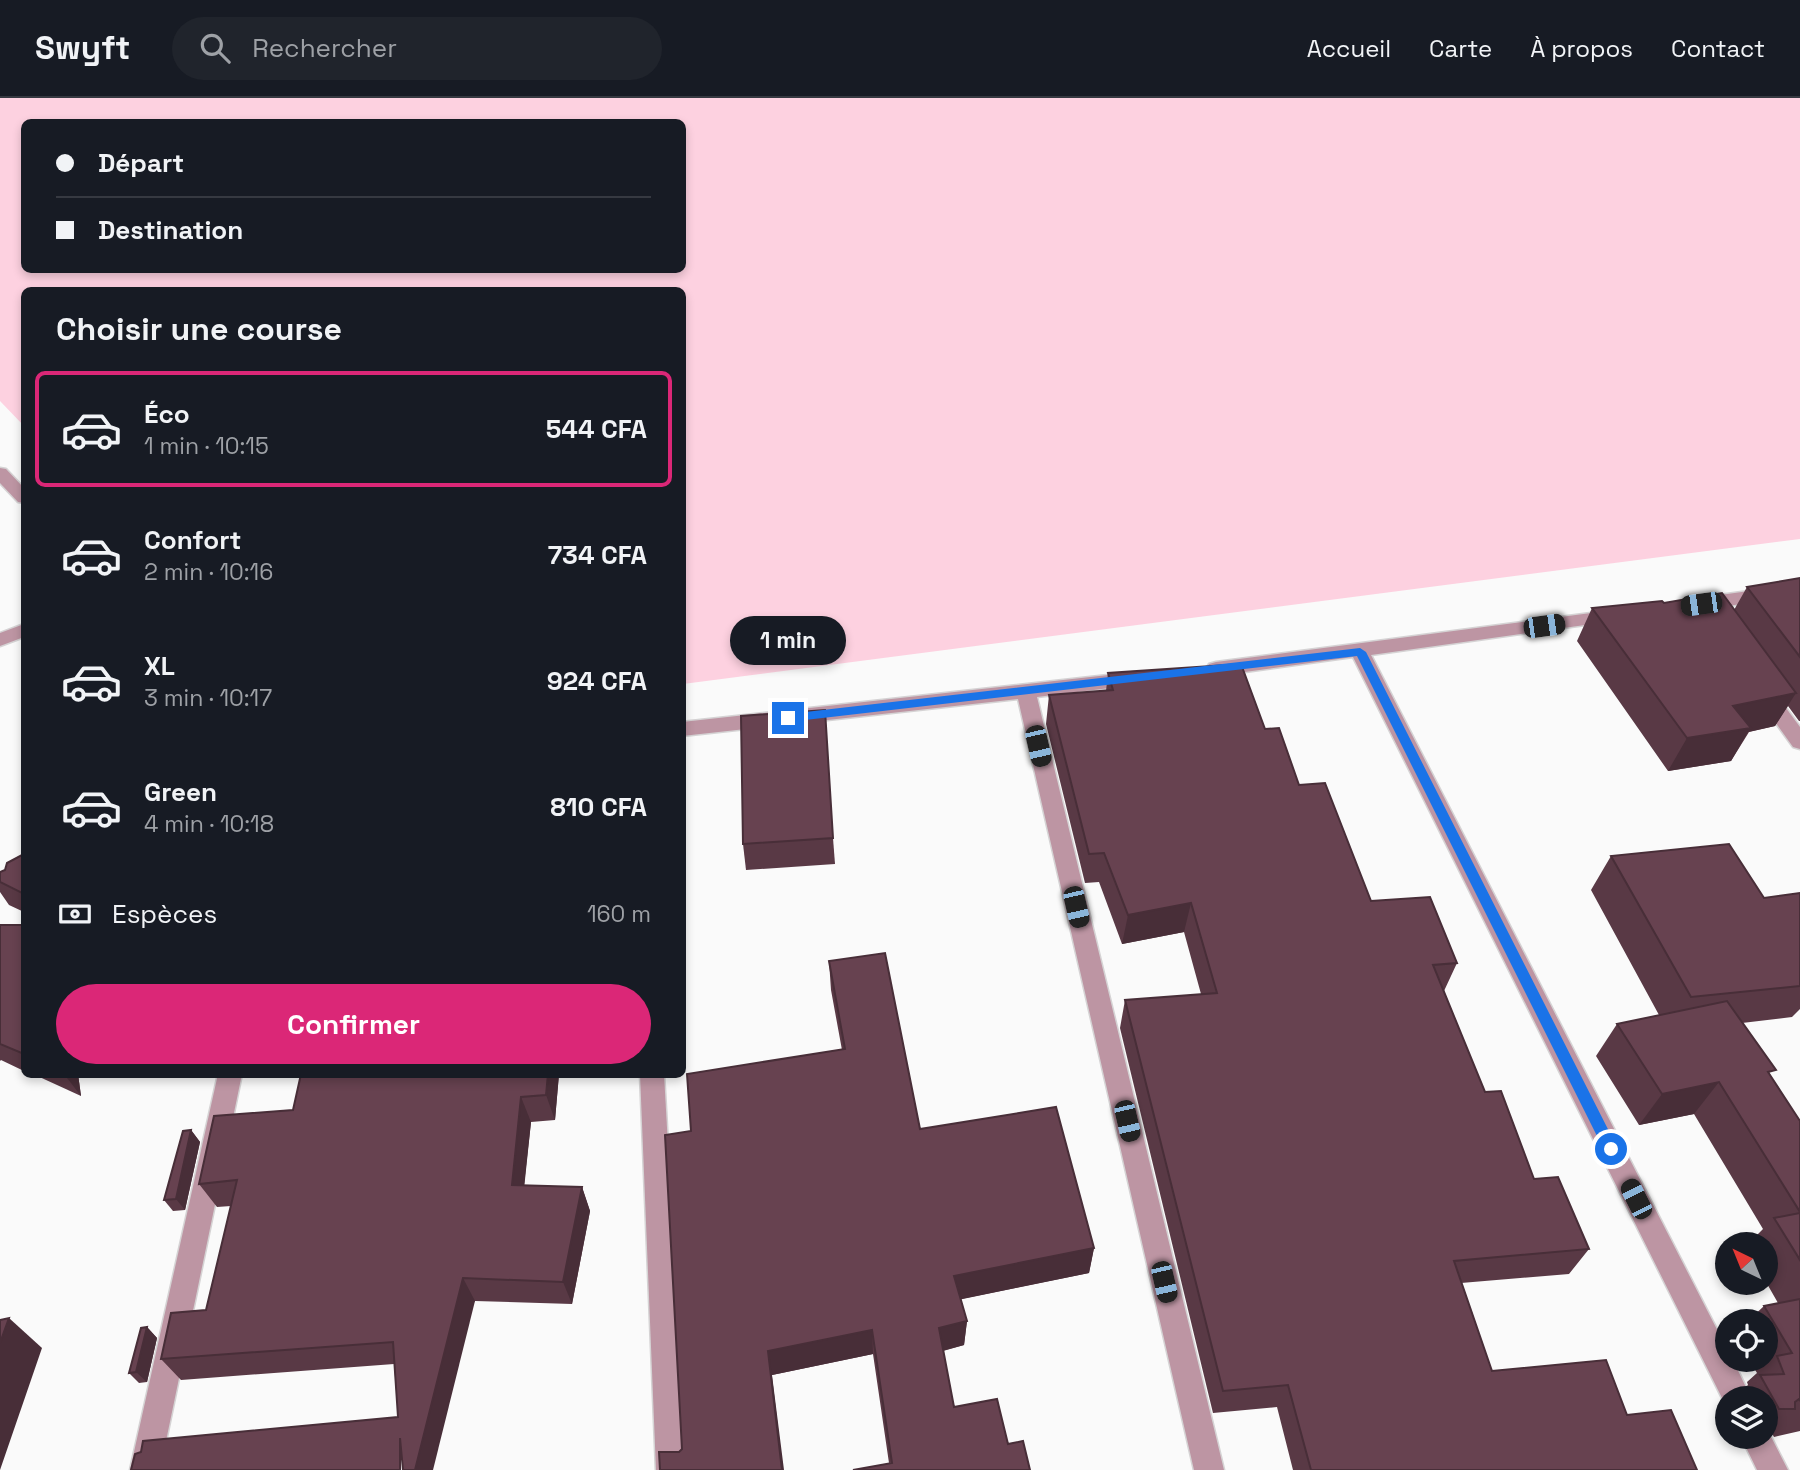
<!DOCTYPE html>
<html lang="fr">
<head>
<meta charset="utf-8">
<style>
  :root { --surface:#171b24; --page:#20242c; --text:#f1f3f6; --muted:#9ea1a6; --line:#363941; --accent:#db2777 }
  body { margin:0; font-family:"Space Grotesk",sans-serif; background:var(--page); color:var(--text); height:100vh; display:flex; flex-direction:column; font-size:26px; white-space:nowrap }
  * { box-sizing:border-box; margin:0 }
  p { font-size:23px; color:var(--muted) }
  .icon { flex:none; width:38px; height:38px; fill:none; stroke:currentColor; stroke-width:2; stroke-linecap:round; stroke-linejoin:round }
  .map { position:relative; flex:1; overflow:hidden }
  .panel { position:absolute; left:21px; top:189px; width:665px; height:791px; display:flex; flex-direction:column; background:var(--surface); border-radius:10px; box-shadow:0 4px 10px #0003 }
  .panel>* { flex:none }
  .hud { position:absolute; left:21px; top:21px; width:665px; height:154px; border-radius:10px; box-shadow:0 4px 10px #0003; display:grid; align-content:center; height:154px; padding:0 35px; background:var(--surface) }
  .needle { width:46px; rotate:317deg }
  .fabs { position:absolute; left:1715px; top:1134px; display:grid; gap:14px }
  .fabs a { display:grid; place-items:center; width:63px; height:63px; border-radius:50%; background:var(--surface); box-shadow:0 4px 10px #0003; font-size:35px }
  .end { position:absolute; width:32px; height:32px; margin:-16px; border:9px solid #1a73e8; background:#fff; box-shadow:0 0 0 4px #fff }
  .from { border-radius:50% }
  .bubble { position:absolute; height:49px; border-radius:24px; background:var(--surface); box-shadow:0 4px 10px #0003; font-size:23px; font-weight:600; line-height:49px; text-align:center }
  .car { position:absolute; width:21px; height:42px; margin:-21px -10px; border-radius:9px; box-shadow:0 0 5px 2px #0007; background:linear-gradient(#222 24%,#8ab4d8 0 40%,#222 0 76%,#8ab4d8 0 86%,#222 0) }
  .hud b { display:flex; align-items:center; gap:24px; height:66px; font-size:26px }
  .hud b+b { border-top:2px solid var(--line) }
  .hud i { width:18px; height:18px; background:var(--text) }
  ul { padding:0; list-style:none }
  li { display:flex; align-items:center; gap:21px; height:116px; margin:0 14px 10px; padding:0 21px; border:4px solid transparent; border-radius:10px }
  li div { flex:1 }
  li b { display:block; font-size:26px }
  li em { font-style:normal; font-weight:600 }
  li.current { border-color:var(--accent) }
  li>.icon { width:63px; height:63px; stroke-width:1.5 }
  h2 { padding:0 35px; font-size:32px; line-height:84px }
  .pay { display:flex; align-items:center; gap:18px; height:77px; padding:0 35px; font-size:26px }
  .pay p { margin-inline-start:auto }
  .cta { display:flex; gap:14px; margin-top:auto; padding:14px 35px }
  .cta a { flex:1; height:80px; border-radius:42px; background:var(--accent); color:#fff; font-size:28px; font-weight:600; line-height:80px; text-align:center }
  header { display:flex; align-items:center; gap:42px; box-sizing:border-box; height:98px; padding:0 35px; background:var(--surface); border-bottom:2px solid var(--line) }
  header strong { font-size:33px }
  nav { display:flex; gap:38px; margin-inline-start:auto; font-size:24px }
  .search { width:490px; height:63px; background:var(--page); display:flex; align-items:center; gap:18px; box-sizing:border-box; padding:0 24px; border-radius:38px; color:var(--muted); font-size:26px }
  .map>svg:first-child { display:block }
</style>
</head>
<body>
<header>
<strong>Swyft</strong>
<div class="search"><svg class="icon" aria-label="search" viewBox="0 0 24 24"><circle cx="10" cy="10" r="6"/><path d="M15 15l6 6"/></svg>Rechercher</div>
<nav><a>Accueil</a><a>Carte</a><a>À propos</a><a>Contact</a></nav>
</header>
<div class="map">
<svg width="1800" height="1372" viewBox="0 0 1800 1372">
  <rect width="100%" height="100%" fill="#fafafa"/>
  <path fill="#fdd1e0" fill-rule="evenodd" d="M0,0H1800V441L683,586L682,192H24V328L0,303ZM24,24H682V172H24Z"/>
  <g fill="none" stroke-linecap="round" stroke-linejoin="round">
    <defs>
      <g id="street">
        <polygon points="0,370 6,371 24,390 24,405 18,404 0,385"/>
        <polygon points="1800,486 1800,498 1698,512 1691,510 1689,506 1691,502 1698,500"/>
        <polygon points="1614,512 1621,514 1623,518 1621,522 1371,557 1727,1251 1727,1262 1733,1262 1751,1300 1727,1300 1727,1310 1353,559 1216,578 1209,576 1206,571 1209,566 1216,564"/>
        <polygon points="24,526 24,539 0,548 0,535"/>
        <polygon points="1135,574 1142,576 1145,581 1142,586 1037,599 1224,1372 1194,1372 1018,601 682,638 682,624"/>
        <polygon points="1765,589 1772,591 1800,629 1800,651 1793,649 1755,596 1758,591"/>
        <polygon points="218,976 242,976 160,1372 130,1372"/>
        <polygon points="640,976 664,976 686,1372 656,1372"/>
        <polygon points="1766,1329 1788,1372 1757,1372 1741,1339 1766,1339"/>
      </g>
    </defs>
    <use href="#street" stroke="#d5d3d4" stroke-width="3"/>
    <use href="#street" fill="#bd95a3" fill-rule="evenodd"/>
  </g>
  <g fill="#593945">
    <polygon points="1800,480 1800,623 1799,623 1788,608 1775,628 1749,634 1731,663 1668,673 1577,543 1592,510 1664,505 1734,512 1747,489"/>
    <polygon points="1108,575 1265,631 1371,803 1457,865 1444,893 1485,994 1534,1081 1589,1151 1569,1176 1461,1185 1492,1273 1627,1317 1697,1372 1293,1372 1277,1309 1213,1315 1120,930 1125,902 1201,896 1184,834 1122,846 1099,784 1085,785 1046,626 1049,597 1106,593"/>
    <polygon points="833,740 835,766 746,772 743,746"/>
    <polygon points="24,756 24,814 9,807 0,794 0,774 5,772"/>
    <polygon points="1611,758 1764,800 1800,795 1800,911 1792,919 1742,925 1771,978 1800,1023 1800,1333 1774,1339 1770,1332 1766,1334 1766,1300 1732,1300 1748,1287 1747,1284 1757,1275 1749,1262 1766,1262 1766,1223 1748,1223 1764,1208 1778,1205 1766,1184 1766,1146 1748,1146 1763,1131 1694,1016 1639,1027 1596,958 1617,926 1659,917 1591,792"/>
    <polygon points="0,827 24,827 24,973 1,962 0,963"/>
    <polygon points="829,863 920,1031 1094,1150 1089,1175 961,1201 967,1223 964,1247 943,1253 954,1309 1008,1346 889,1365 873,1256 772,1277 679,1354 682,1351 691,1033 842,952 831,892"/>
    <polygon points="33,976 78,976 81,998"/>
    <polygon points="559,976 555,1022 531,1024 524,1087 582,1089 590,1113 572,1206 475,1203 398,1319 394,1266 181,1282 161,1261 206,1212 231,1108 217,1109 199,1086 293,1012"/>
    <polygon points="191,1032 200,1044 185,1112 173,1113 164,1102"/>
    <polygon points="147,1229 157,1240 147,1284 139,1285 129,1275"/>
  </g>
  <g fill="#482e38">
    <polygon points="1796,595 1775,628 1748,634 1731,663 1668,673 1687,640 1733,608"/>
    <polygon points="1191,805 1184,834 1122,846 1128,817"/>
    <polygon points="64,976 78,976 81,998"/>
    <polygon points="548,976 559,976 555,1022 546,997"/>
    <polygon points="1719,984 1694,1016 1639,1027 1662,996"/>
    <polygon points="521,999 531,1024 522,1110 512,1087"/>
    <polygon points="191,1032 200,1044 185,1112 176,1101"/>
    <polygon points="582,1089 590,1113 572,1206 563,1184"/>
    <polygon points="1094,1150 1089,1175 953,1203 954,1178"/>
    <polygon points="463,1180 475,1203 433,1372 415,1372"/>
    <polygon points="9,1220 42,1250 0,1372 0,1245"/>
    <polygon points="967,1223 964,1247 938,1254 939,1230"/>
    <polygon points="147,1229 157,1240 147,1284 136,1274"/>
    <polygon points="872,1232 873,1256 772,1277 784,1372 782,1372 768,1253"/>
  </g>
  <g fill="#674250" stroke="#482e38" stroke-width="2">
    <polygon points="1800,480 1800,559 1747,489"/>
    <polygon points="1722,495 1796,595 1733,608 1751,630 1687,640 1592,510 1662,503 1664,505"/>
    <polygon points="1241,566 1265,631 1279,630 1299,687 1325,685 1371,803 1430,799 1457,865 1433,867 1485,994 1501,993 1534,1081 1558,1079 1589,1151 1454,1163 1492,1273 1606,1262 1627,1317 1671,1312 1697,1372 1311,1372 1288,1287 1223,1293 1125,902 1217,895 1191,805 1128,817 1104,755 1089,756 1049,597 1113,592 1108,575"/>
    <polygon points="825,612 833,740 743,746 741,618"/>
    <polygon points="1729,746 1764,800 1800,795 1800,888 1691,899 1611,758"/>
    <polygon points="24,756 24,796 0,784 0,774 5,772 7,765"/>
    <polygon points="0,827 24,827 24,956 0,946"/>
    <polygon points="885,855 920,1031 1056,1009 1094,1150 954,1178 967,1223 939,1230 954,1309 997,1301 1008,1346 1023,1343 1030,1372 853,1372 892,1365 872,1232 768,1253 782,1372 660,1372 659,1354 679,1354 682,1351 665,1037 691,1033 687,976 845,951 829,863"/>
    <polygon points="1727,903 1776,972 1768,974 1800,1023 1800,1114 1719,984 1662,996 1617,926"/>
    <polygon points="301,976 548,976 546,997 521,999 512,1087 582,1089 563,1184 463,1180 415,1372 403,1372 400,1340 400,1372 131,1372 135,1356 141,1354 143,1343 398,1319 393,1244 161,1261 171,1215 206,1212 237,1082 199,1086 214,1018 293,1012"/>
    <polygon points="191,1032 176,1101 164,1102 183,1033"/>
    <polygon points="1800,1115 1800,1162 1774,1120"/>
    <polygon points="1800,1201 1800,1303 1799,1301 1795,1304 1795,1311 1779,1311 1760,1277 1784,1276 1777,1258 1792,1255 1764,1208"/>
    <polygon points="9,1220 0,1245 0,1222"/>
    <polygon points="147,1229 136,1274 129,1275 141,1230"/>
  </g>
  <polygon fill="#1a73e8" points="1360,550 1366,554 1616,1047 1616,1056 1606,1056 1357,558 788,624 783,620 788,616"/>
</svg>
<div class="fabs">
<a><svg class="needle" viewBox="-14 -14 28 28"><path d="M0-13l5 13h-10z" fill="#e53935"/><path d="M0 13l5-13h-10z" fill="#9ea1a6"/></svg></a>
<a><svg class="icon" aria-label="locate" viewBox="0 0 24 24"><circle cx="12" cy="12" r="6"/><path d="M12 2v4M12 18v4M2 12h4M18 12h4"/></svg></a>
<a><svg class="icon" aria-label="layers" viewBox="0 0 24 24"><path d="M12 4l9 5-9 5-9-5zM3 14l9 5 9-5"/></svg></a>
</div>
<i class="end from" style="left:1611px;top:1051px"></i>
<i class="end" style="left:788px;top:620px"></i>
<div class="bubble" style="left:730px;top:518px;width:116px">1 min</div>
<i class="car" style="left:1701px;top:506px;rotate:262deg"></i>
<i class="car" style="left:1544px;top:528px;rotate:82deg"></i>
<i class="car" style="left:1038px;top:648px;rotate:167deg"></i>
<i class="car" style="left:1076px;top:809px;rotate:167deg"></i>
<i class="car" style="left:1127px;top:1023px;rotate:167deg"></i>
<i class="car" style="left:1636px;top:1101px;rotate:333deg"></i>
<i class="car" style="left:1164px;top:1184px;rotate:167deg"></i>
<div class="hud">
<b><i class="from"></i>Départ</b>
<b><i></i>Destination</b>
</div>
<section class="panel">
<h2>Choisir une course</h2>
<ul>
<li class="current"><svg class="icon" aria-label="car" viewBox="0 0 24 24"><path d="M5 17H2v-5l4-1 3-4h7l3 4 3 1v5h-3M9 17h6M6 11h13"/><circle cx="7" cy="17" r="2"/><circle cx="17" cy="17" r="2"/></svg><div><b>Éco</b><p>1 min · 10:15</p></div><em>544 CFA</em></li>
<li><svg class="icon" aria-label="car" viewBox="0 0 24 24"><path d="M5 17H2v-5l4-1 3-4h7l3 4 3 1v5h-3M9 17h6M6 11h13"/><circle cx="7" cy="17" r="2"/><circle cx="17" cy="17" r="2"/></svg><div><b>Confort</b><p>2 min · 10:16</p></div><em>734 CFA</em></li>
<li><svg class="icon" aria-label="car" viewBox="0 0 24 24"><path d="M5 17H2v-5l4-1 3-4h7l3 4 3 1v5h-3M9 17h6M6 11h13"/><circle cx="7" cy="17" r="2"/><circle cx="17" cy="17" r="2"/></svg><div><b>XL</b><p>3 min · 10:17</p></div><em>924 CFA</em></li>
<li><svg class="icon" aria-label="car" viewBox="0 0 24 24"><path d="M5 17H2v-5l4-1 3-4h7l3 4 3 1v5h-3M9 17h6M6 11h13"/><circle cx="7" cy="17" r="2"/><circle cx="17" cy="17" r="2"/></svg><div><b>Green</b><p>4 min · 10:18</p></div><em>810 CFA</em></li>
</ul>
<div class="pay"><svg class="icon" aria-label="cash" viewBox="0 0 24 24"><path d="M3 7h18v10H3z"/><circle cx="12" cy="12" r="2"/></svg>Espèces<p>160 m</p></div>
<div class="cta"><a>Confirmer</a></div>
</section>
</div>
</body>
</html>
